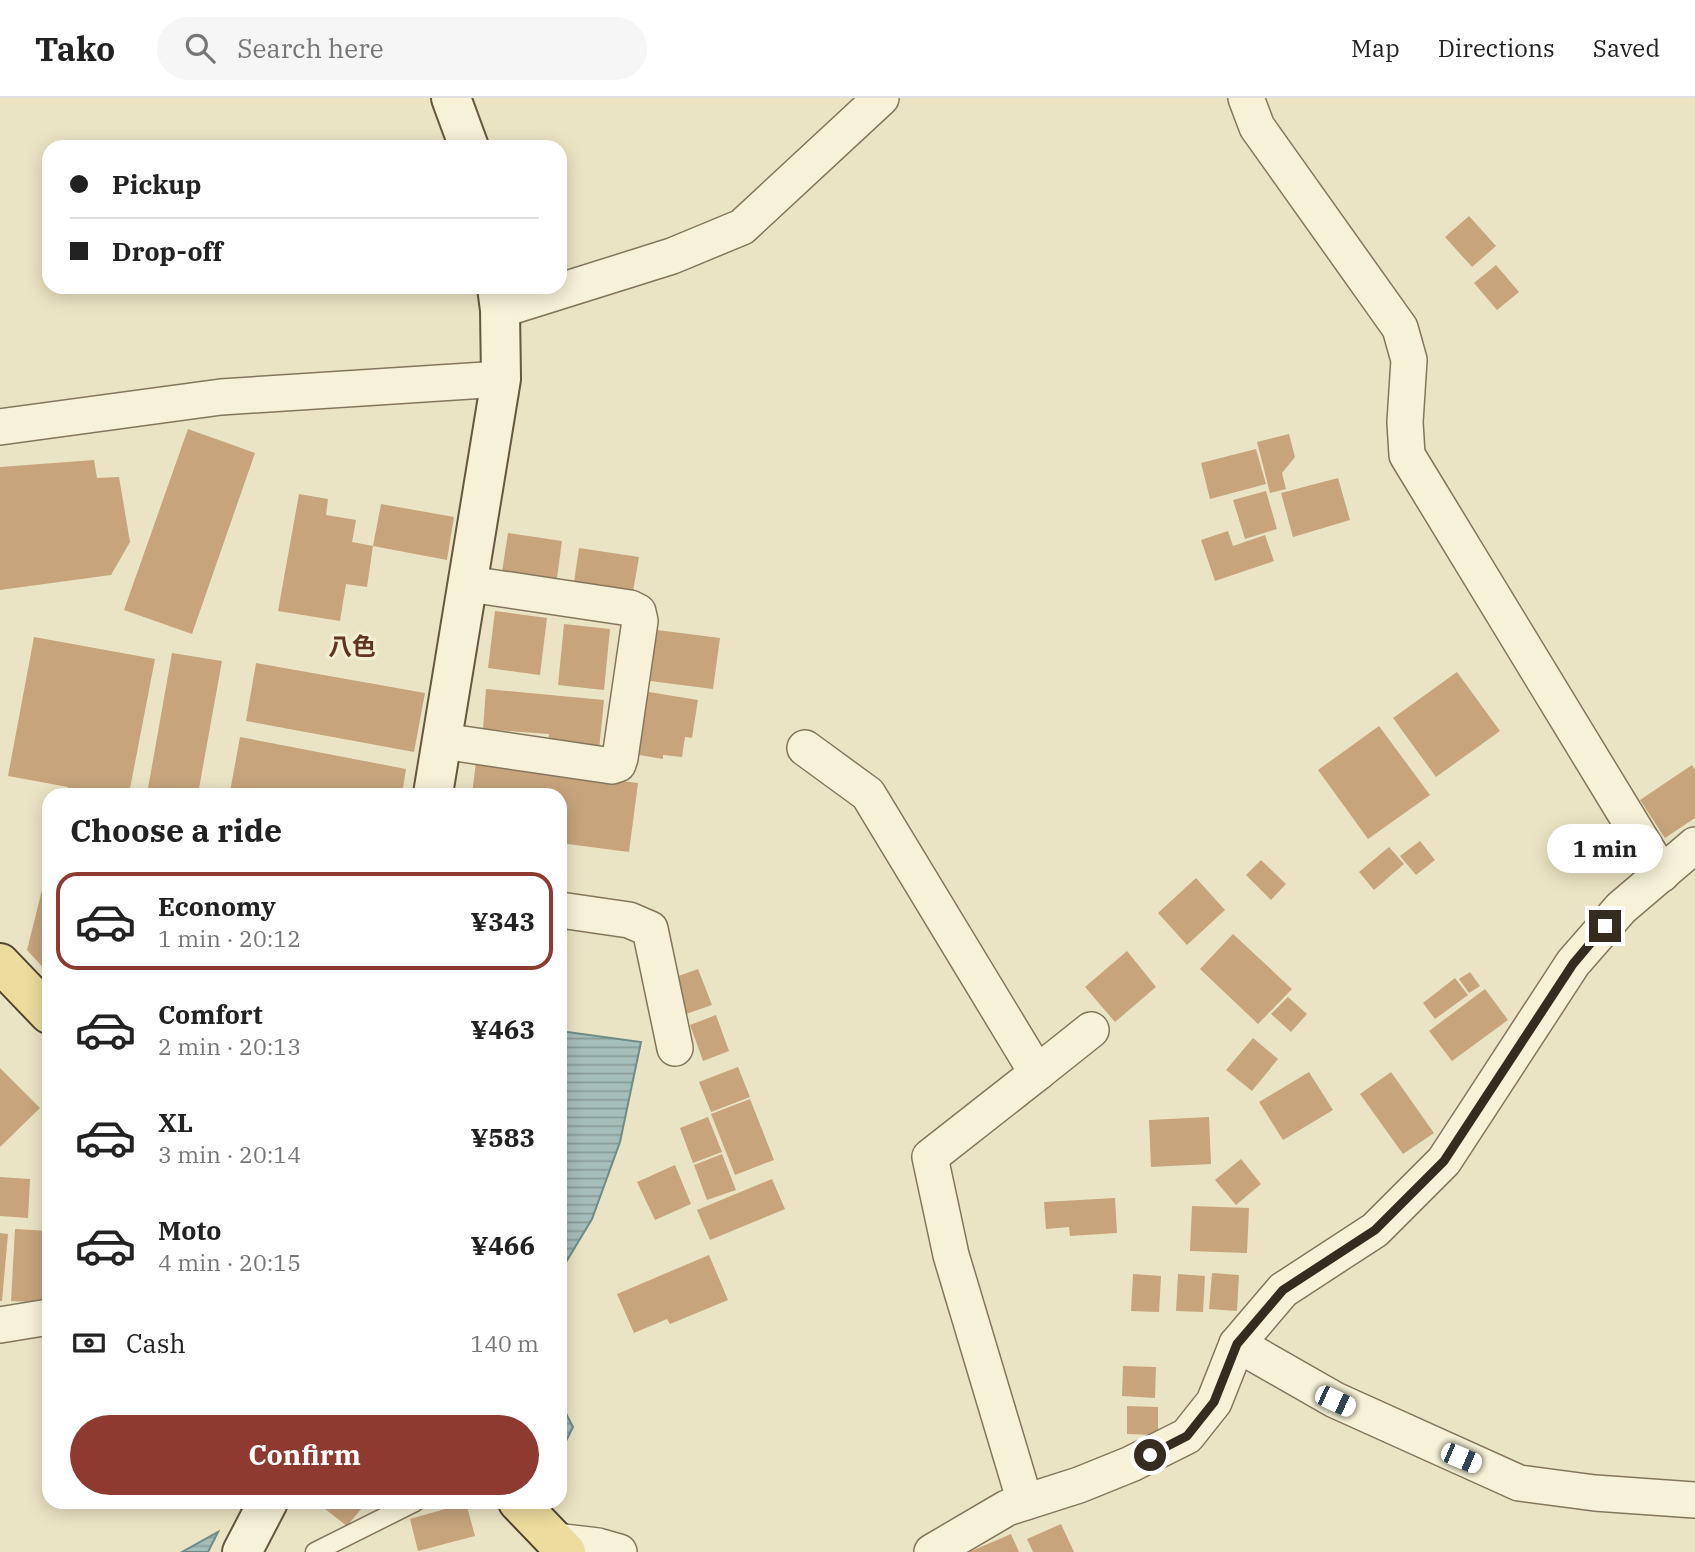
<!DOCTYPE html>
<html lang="en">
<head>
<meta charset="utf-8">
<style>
  :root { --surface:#fff; --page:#f6f6f6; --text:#222; --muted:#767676; --line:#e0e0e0; --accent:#8f3a30 }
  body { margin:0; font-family:"IBM Plex Serif","Noto Sans JP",serif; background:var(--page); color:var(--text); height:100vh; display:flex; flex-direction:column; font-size:26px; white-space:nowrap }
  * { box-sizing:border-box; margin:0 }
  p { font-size:23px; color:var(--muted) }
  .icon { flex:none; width:38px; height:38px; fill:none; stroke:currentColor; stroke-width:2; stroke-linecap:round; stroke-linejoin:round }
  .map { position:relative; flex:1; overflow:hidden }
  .drawer { position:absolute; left:42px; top:690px; width:525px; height:721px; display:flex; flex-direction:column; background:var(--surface); border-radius:21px; box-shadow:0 4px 18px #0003 }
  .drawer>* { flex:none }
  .top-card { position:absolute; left:42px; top:42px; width:525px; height:154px; border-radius:21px; box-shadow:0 4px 18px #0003; display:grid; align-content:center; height:154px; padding:0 28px; background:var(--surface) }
  .end { position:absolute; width:32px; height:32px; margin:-16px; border:9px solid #352c1f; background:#fff; box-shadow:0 0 0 4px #fff }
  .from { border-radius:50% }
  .bubble { position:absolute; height:49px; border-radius:24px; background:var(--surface); box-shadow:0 4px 18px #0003; font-size:23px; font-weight:800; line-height:49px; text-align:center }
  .car { position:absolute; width:21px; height:42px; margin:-21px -10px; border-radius:9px; box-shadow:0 0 5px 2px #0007; background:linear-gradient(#fff 24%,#345 0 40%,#fff 0 76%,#345 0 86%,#fff 0) }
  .top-card b { display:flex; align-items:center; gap:24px; height:66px; font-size:26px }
  .top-card b+b { border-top:2px solid var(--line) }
  .top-card i { width:18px; height:18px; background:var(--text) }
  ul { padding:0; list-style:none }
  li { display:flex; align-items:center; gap:21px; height:98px; margin:0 14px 10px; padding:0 14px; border:4px solid transparent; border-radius:21px }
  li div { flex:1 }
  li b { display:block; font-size:26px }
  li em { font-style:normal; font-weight:800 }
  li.active { border-color:var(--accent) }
  li>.icon { width:63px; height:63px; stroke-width:1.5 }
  h2 { padding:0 28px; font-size:32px; line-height:84px }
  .pay { display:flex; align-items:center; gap:18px; height:77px; padding:0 28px; font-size:26px }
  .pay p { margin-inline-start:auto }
  .action { display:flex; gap:14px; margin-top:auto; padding:14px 28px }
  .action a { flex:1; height:80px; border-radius:42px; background:var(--accent); color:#fff; font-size:28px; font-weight:800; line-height:80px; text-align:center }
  header { display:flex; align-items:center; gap:42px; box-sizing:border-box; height:98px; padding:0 35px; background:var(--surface); border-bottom:2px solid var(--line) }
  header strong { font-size:33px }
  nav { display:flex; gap:38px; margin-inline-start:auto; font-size:24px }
  .search { width:490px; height:63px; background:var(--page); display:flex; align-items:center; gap:18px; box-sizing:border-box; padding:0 24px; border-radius:38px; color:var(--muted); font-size:26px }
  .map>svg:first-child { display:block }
</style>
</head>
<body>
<header>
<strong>Tako</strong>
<div class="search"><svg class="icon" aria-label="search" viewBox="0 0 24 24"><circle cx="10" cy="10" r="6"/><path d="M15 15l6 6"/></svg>Search here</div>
<nav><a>Map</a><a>Directions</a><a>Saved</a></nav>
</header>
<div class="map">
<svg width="1695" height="1454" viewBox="0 0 1695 1454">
  <defs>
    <pattern id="water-rules" width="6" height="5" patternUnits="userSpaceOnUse" patternTransform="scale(1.75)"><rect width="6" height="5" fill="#a6beba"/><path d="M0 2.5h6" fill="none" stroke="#889b97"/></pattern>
  </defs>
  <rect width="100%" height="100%" fill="#ebe4c4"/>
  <g fill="url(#water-rules)" stroke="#6d8c88" stroke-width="2">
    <polygon points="560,933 641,944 620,1044 592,1121 560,1174"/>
    <polygon points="560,1304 573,1329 560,1355"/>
    <polygon points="218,1434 208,1454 182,1454"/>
  </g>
  <g fill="#c7a47c">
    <polygon points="1469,118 1496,148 1472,169 1445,139"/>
    <polygon points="1496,167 1519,194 1497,212 1474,185"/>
    <polygon points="188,331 255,355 192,536 124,512"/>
    <polygon points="1289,336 1295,359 1282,375 1286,391 1270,395 1257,344"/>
    <polygon points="1256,351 1266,386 1210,401 1201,365"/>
    <polygon points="94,362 97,380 119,379 130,444 111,477 0,492 0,369"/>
    <polygon points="1338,380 1350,422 1293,439 1281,395"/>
    <polygon points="1266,393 1277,431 1245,441 1233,402"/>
    <polygon points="299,396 328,401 326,417 356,422 352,444 373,448 367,489 346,486 340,523 278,513"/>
    <polygon points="381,406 454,419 447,462 373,448"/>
    <polygon points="1228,433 1233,448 1265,437 1274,463 1215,483 1201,442"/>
    <polygon points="508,435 562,443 556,487 501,480"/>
    <polygon points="579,450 639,459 632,499 573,491"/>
    <polygon points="495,513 547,520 540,577 488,570"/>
    <polygon points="564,526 610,531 604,592 558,587"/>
    <polygon points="657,532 720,540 713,591 650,583"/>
    <polygon points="34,539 155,561 129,696 67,696 68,689 8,678"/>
    <polygon points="172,555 222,563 198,696 147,696"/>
    <polygon points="256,565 425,595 414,654 246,623"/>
    <polygon points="1457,574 1500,633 1436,679 1393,620"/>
    <polygon points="486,591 604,602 599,652 548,645 549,636 483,631"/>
    <polygon points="643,593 698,602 692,640 685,639 682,659 663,657 663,661 633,656"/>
    <polygon points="1379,628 1430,697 1368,741 1318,672"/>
    <polygon points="240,639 406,671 402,696 244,696 230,694"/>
    <polygon points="476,664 638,685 629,754 560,745 560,696 472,696"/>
    <polygon points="1692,667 1695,672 1695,720 1665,740 1640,702"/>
    <polygon points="1420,743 1435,762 1416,777 1400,758"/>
    <polygon points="1389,749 1404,766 1374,792 1359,774"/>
    <polygon points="1261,762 1286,786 1271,802 1246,777"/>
    <polygon points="48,768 49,768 49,876 27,852"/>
    <polygon points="1196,780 1225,812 1187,847 1158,815"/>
    <polygon points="1233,836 1292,891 1258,926 1200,871"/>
    <polygon points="1127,853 1156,889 1115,924 1085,889"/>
    <polygon points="698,871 712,907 686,916 673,880"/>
    <polygon points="1470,874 1480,888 1469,895 1459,881"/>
    <polygon points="1455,880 1468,897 1435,921 1423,905"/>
    <polygon points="1485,891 1508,922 1452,963 1429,933"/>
    <polygon points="1288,899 1307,916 1291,934 1271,916"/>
    <polygon points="716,917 729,953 703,963 690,927"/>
    <polygon points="1253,940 1278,961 1252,993 1226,972"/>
    <polygon points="738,969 750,999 711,1014 699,984"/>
    <polygon points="0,970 40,1010 0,1049"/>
    <polygon points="1309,974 1333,1012 1283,1042 1259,1004"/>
    <polygon points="1391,974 1434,1035 1403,1056 1360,996"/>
    <polygon points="750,1001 774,1062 735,1077 711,1016"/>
    <polygon points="708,1019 722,1054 693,1065 680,1030"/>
    <polygon points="1209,1019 1211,1066 1151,1069 1149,1022"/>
    <polygon points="722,1056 736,1092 707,1102 694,1067"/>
    <polygon points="1241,1061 1261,1086 1236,1107 1215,1082"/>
    <polygon points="675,1067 691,1106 655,1122 637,1084"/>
    <polygon points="0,1079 30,1081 28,1120 0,1118"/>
    <polygon points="772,1081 785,1111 710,1142 697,1112"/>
    <polygon points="1115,1100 1117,1135 1070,1138 1069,1129 1046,1131 1044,1104"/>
    <polygon points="1192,1108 1249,1110 1247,1155 1190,1153"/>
    <polygon points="15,1131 49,1133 49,1205 11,1203"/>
    <polygon points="0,1135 8,1136 2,1203 0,1203"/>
    <polygon points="709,1157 728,1202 670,1226 667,1221 634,1235 617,1196"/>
    <polygon points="1212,1175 1239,1177 1237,1213 1209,1211"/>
    <polygon points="1133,1176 1161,1178 1159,1214 1131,1213"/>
    <polygon points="1178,1176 1205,1178 1203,1214 1176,1213"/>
    <polygon points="1123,1268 1156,1269 1155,1300 1122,1298"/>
    <polygon points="1127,1308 1158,1309 1158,1337 1127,1336"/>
    <polygon points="316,1404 367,1404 347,1428"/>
    <polygon points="466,1405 475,1438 418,1453 410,1421"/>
    <polygon points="1061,1426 1074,1454 1033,1454 1027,1441"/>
    <polygon points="1011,1436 1019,1454 969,1454"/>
  </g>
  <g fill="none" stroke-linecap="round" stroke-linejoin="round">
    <defs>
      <polyline id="lane" points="315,1454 415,1404"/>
      <g id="street">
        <polyline points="1246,0 1257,29 1400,230 1409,262 1405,324 1407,357 1662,776"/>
        <polyline points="500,212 672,158 742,129 881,0"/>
        <polyline points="0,329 221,299 501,281"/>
        <polyline points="442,643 612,668 618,666 620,660 640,523 638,514 630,510 469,486"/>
        <polyline points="805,650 868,696 1037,975 930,1059 951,1157 1025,1404"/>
        <polyline points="560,812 629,822 650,831 675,950"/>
        <polyline points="1037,975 1091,932"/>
        <polyline points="0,1227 49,1219"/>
        <polyline points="1237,1246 1335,1302 1519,1385 1595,1395 1695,1402"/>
        <polyline points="556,1443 598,1448 619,1454"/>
        <polyline points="932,1454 1007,1410 1079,1387 1131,1366 1187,1338 1214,1304 1237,1246 1283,1192 1375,1132 1444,1063 1573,865 1621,810 1695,747"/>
      </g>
      <g id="secondary">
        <polyline points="451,0 469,49"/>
        <polyline points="433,696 501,281 500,212 497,189"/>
        <polyline points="242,1454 268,1404"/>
      </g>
      <g id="primary">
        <polyline points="0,865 49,916"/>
        <polyline points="518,1404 566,1454"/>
      </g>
    </defs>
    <use href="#lane" stroke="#84765c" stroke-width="21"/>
    <use href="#street" stroke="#84765c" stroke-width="38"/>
    <use href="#secondary" stroke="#66573f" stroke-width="42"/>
    <use href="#primary" stroke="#524430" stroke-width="42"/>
    <use href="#lane" stroke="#f6f1d7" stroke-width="18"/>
    <use href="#street" stroke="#f6f1d7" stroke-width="35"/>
    <use href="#secondary" stroke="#f6f1d7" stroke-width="38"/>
    <use href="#primary" stroke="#ecdd9e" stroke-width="38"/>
  </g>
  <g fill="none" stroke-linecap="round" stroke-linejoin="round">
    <polyline stroke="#352c1f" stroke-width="9" points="1150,1357 1187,1338 1214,1304 1237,1246 1283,1192 1375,1132 1444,1063 1573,866 1605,828"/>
  </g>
  <g text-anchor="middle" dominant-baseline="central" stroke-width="6" stroke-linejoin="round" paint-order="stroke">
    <g font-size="24" font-weight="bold" fill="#5f3521" stroke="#f3edd3">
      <text x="352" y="548">八色</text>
    </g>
  </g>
</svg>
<i class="end from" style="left:1150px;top:1357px"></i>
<i class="end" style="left:1605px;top:828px"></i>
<div class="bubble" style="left:1547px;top:726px;width:116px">1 min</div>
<i class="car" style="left:1335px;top:1303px;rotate:115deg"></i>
<i class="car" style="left:1461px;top:1360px;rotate:113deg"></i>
<div class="top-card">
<b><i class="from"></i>Pickup</b>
<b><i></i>Drop-off</b>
</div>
<section class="drawer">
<h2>Choose a ride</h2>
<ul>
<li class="active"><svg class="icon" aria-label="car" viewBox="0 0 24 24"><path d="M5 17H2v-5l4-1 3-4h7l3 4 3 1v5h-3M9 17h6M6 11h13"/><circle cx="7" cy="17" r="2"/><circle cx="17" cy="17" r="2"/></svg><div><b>Economy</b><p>1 min · 20:12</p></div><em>¥343</em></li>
<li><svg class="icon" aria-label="car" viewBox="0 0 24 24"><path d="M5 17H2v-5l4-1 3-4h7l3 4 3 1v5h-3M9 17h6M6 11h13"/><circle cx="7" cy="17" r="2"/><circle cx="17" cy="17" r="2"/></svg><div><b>Comfort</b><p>2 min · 20:13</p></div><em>¥463</em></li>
<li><svg class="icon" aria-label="car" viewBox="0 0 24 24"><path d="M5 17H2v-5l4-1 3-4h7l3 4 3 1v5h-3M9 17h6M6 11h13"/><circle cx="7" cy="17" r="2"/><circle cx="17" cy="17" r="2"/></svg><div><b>XL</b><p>3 min · 20:14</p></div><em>¥583</em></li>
<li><svg class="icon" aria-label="car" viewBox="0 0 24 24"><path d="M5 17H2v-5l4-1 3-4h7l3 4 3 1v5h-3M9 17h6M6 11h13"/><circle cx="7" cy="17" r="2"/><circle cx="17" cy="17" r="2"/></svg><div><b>Moto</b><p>4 min · 20:15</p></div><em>¥466</em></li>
</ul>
<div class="pay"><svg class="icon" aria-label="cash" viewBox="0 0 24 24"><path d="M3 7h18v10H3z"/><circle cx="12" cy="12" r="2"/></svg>Cash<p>140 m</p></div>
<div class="action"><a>Confirm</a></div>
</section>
</div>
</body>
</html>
